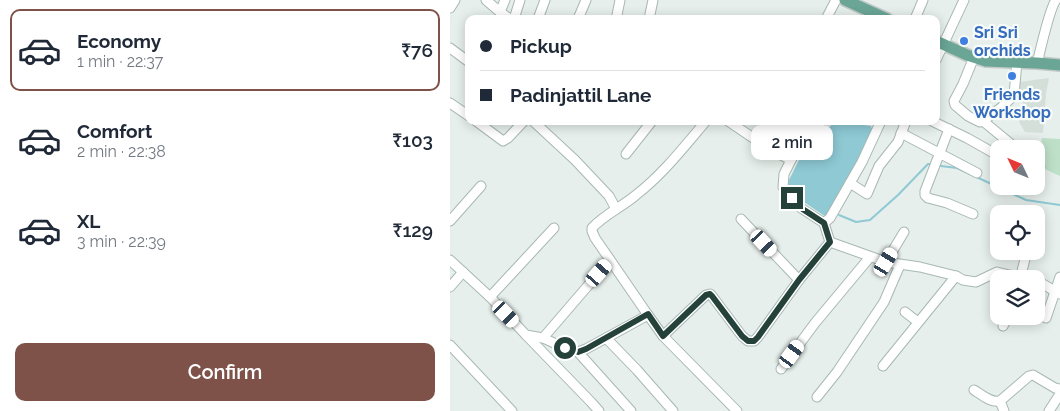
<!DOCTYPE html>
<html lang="en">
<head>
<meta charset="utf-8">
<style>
  :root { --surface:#fff; --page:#f6f6f7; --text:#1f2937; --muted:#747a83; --line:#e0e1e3; --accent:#7f5249 }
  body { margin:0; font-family:Raleway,sans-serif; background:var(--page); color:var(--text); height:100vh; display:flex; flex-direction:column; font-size:19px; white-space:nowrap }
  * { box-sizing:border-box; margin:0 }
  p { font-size:16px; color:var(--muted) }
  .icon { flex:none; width:28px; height:28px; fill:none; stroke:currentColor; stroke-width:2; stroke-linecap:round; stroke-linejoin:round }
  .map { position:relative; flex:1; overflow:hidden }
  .panel { display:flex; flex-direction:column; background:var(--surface); width:450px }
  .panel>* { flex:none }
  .top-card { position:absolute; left:15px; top:15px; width:475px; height:110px; border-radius:10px; box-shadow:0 2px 12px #0003; display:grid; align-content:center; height:110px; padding:0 15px; background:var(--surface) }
  .needle { width:32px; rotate:313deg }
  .buttons { position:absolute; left:540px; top:140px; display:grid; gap:10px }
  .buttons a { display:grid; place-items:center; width:55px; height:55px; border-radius:10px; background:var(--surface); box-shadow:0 2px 12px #0003; font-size:25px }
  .end { position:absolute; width:22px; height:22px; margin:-11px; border:6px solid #24423a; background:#fff; box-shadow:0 0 0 2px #fff }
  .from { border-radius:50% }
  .bubble { position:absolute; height:35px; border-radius:10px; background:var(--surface); box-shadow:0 2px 12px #0003; font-size:16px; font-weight:600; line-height:35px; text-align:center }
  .car { position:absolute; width:15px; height:30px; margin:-15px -8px; border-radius:6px; box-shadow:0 0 4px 1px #0007; background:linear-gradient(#fff 24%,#345 0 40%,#fff 0 76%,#345 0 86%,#fff 0) }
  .top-card b { display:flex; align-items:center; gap:18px; height:48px; font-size:19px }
  .top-card b+b { border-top:1px solid var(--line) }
  .top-card i { width:12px; height:12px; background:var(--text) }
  ul { padding:9px 0 0; list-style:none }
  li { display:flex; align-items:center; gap:15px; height:82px; margin:0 10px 8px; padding:0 5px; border:2px solid transparent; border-radius:10px }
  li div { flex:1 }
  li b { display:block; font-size:19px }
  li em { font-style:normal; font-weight:600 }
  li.active { border-color:var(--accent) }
  li>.icon { width:45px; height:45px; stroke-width:1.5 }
  .button { display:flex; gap:10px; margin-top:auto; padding:10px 15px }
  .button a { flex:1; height:58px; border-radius:10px; background:var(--accent); color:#fff; font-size:20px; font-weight:600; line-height:58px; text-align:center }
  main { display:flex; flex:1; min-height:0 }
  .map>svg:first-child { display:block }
</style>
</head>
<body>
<main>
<section class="panel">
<ul>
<li class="active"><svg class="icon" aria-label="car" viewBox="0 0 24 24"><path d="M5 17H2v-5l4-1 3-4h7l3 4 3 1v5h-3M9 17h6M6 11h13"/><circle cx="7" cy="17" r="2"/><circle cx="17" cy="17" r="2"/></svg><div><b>Economy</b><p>1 min · 22:37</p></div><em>₹76</em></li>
<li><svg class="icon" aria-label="car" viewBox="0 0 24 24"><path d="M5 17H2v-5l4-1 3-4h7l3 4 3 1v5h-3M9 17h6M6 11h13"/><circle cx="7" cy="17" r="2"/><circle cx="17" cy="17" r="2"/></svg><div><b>Comfort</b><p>2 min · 22:38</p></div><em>₹103</em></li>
<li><svg class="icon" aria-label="car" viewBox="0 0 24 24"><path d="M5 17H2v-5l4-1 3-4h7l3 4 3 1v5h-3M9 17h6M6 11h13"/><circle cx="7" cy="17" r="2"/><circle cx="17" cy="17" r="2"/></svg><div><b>XL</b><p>3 min · 22:39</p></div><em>₹129</em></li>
</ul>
<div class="button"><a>Confirm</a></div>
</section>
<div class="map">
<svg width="610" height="411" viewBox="0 0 610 411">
  <rect width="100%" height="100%" fill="#e6efeb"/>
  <polygon fill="#d4dfda" points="599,78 596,94 593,133 575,132 569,122 576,113 571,98 569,82"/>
  <polygon fill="#bfe0c8" points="592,138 610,139 610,176 588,166"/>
  <polygon fill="#8ec9d4" points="386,121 421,126 422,129 419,140 376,217 354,202 337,184 354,150"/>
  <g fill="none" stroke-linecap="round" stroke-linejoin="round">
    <g stroke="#8ec9d4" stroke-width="2">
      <polyline points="491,166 507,168 576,200 610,205"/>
      <polyline points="389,215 406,222 420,220 448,195 478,164 480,164"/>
    </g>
    <defs>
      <g id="minor">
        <polyline points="36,0 50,12 60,19"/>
        <polyline points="0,8 5,0"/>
        <polyline points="50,12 55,0"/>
        <polyline points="167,15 170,0"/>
        <polyline points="64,19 70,0"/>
        <polyline points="88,19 95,0"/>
        <polyline points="128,19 136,0"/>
        <polyline points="199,19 203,0"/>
        <polyline points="376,19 386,0"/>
        <polyline points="465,19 473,0"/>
        <polyline points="0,48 19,62"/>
        <polyline points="524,57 513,84 504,101 505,105 518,116 530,122 533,121"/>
        <polyline points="486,60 514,0"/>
        <polyline points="567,62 564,95 552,107 533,121 567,149"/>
        <path d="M587,63C591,49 599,9 606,0"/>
        <polyline points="0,103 19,116"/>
        <polyline points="26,121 53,141 58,138 74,121"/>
        <polyline points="83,121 125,160 159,196 166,209"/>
        <polyline points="278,121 318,148 341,160 334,174 333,187 351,208 374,223"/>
        <polyline points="482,121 517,138 549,156"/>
        <polyline points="499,129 475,191 475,195 478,198 497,203 523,214"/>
        <polyline points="451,133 527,173"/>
        <polyline points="176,154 202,121"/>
        <polyline points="341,160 350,142 372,121"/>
        <polyline points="586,164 590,167"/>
        <polyline points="400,183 417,194 429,166 448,142 456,121"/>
        <polyline points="291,219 349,280"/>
        <polyline points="0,221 31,186"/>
        <polyline points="374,223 380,242 436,262 470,267 506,276 513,280 526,282 547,272 575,279"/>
        <polyline points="374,223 380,218 412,162 431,121"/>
        <polyline points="0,260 40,297 76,335 93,338 115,348 128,352 136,349 198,315 213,336 287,411"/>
        <polyline points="436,262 454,232"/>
        <polyline points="570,279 577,251"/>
        <polyline points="586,282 591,283 610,294"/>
        <polyline points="0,287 13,272"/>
        <polyline points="40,297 104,228"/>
        <polyline points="455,312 468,322"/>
        <path d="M198,315L145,238L142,231V228C155,214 172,207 186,195C213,174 234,147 256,121"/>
        <polyline points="596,318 610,277"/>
        <polyline points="553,326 558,316"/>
        <polyline points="76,335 141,402 149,411"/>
        <polyline points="213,336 256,295 260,294 262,296 292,336 298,341 304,341 308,337 349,280 380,242"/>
        <polyline points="93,338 160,260"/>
        <polyline points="156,338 187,370 223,411"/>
        <polyline points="0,345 62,411"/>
        <polyline points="128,352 181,411"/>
        <polyline points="433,366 506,276"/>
        <polyline points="331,369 365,323 420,257"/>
        <path d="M524,390C532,395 541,403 550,401L579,376L583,375L605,388L610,389"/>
        <polyline points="367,397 387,372 434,302 450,265"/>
        <polyline points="550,401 554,411"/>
        <polyline points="599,411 610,394"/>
      </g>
      <g id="major">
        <polyline points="395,0 437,19"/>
        <polyline points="486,41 517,55 536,61 587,63 610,65"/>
      </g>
    </defs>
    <use href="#minor" stroke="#a8b8b2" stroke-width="11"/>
    <use href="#major" stroke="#c2cac8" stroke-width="14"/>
    <use href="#minor" stroke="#fff" stroke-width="9"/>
    <use href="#major" stroke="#6aa596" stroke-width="11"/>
  </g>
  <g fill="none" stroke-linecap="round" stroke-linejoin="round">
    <polyline stroke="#24423a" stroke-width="6" points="115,348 128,352 136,349 198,314 213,336 256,295 260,294 262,296 292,336 298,341 304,341 308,337 349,280 380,242 374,223 351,208 342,198"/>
  </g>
  <g fill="#3f7fe0" stroke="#f7fbf9" stroke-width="2">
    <circle cx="514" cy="41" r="5"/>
    <circle cx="562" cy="76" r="5"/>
  </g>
  <g text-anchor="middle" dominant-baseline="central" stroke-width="4.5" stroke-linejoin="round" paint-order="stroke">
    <g font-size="16" font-weight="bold" fill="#366cbe" stroke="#f7fbf9" text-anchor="start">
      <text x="524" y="32">Sri Sri<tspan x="524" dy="18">orchids</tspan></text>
      <text x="562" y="94" text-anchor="middle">Friends<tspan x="562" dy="18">Workshop</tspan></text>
    </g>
  </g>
</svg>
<div class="buttons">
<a><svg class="needle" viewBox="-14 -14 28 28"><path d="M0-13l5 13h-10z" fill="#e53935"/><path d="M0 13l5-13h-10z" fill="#747a83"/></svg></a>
<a><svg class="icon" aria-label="locate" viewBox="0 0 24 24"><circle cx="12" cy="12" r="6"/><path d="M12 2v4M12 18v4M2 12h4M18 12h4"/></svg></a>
<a><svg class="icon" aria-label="layers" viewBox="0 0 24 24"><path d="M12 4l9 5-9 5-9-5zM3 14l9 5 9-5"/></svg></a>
</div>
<i class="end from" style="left:115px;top:348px"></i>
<i class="end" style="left:342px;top:198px"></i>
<div class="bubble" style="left:301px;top:125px;width:82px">2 min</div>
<i class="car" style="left:314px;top:243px;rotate:137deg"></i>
<i class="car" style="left:436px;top:262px;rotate:31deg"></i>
<i class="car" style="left:149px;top:273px;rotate:41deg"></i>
<i class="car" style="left:56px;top:314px;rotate:136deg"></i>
<i class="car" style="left:342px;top:354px;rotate:36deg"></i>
<div class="top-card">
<b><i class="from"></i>Pickup</b>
<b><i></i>Padinjattil Lane</b>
</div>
</div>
</main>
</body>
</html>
